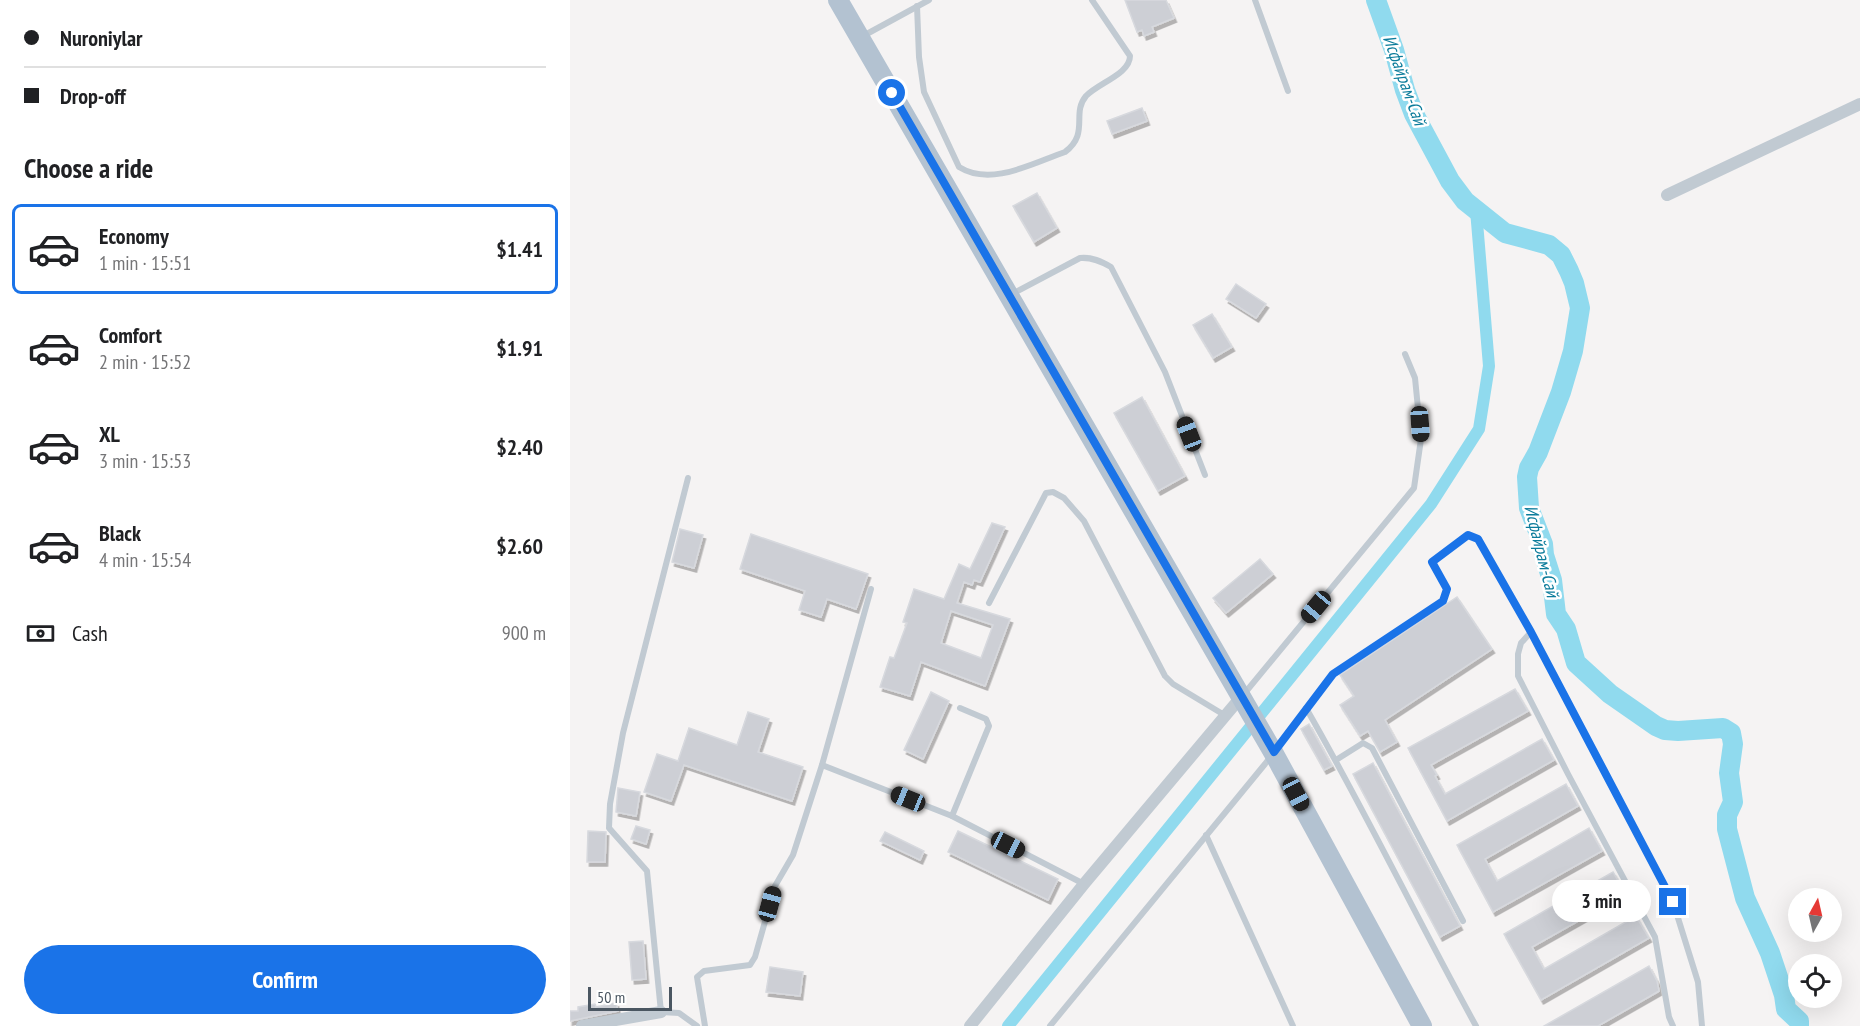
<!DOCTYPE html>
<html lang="en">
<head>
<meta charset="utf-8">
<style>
  :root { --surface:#fff; --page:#f6f6f6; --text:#202124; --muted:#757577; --line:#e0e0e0; --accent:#1a73e8 }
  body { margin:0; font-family:"PT Sans Narrow",sans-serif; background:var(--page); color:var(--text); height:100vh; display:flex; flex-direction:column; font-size:22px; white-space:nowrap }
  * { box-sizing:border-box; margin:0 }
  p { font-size:20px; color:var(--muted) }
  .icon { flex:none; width:33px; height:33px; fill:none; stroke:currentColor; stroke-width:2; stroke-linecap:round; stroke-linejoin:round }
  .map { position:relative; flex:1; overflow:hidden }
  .side { display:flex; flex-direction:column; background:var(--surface); width:570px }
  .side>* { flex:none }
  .top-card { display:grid; align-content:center; height:132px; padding:0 24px; background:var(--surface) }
  .needle { width:39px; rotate:8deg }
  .fabs { position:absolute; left:1218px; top:888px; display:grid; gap:12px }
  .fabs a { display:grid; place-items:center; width:54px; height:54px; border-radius:50%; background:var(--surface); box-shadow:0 6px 24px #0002; font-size:30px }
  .scale { position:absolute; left:18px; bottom:15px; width:84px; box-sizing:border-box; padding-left:6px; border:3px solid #4a5661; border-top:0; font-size:16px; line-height:21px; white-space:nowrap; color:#4a5661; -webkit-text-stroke:4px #fff; paint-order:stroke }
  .end { position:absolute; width:27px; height:27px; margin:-14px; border:8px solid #1a73e8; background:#fff; box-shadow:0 0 0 3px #fff }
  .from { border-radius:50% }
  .bubble { position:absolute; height:42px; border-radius:21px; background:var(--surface); box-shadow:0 6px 24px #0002; font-size:20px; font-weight:800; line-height:42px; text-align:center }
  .car { position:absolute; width:18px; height:36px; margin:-18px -9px; border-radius:8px; box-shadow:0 0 4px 2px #0007; background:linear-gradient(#222 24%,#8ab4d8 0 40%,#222 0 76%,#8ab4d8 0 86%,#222 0) }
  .top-card b { display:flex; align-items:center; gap:21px; height:57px; font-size:22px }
  .top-card b+b { border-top:2px solid var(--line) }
  .top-card i { width:15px; height:15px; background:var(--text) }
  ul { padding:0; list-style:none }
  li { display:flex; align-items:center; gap:18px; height:90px; margin:0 12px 9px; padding:0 12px; border:3px solid transparent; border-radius:9px }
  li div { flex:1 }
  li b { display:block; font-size:22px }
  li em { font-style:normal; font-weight:800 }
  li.active { border-color:var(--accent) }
  li>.icon { width:54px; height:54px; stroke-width:1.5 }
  h2 { padding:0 24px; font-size:27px; line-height:72px }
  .pay { display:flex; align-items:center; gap:15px; height:66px; padding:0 24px; font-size:22px }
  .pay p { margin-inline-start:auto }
  .action { display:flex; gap:12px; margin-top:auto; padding:12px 24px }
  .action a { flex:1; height:69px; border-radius:36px; background:var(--accent); color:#fff; font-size:24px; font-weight:800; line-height:69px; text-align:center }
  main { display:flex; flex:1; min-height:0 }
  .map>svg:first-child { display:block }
</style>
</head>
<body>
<main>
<section class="side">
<div class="top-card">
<b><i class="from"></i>Nuroniylar</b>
<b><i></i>Drop-off</b>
</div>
<h2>Choose a ride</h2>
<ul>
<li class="active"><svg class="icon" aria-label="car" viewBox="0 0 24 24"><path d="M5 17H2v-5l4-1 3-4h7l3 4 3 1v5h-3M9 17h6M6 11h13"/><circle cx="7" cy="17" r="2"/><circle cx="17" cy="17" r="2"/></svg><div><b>Economy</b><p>1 min · 15:51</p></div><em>$1.41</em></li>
<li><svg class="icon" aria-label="car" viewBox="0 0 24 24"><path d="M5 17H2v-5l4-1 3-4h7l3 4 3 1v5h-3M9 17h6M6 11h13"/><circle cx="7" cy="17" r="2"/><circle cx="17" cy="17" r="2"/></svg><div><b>Comfort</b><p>2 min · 15:52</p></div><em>$1.91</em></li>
<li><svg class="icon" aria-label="car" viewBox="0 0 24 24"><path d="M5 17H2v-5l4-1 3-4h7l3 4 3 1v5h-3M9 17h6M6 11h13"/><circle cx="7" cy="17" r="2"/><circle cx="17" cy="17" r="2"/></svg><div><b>XL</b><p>3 min · 15:53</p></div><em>$2.40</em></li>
<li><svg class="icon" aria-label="car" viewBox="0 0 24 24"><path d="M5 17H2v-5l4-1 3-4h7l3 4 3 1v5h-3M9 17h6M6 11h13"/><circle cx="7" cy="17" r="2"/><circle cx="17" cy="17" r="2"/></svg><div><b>Black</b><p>4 min · 15:54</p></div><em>$2.60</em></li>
</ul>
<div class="pay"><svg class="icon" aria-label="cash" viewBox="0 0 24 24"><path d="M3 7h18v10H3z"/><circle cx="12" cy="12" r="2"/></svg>Cash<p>900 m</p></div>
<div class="action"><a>Confirm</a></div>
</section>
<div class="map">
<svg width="1290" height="1026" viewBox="0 0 1290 1026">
  <defs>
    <filter id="shadow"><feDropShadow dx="2.5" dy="4" stdDeviation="0" flood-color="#0004"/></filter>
  </defs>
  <rect width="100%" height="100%" fill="#f5f3f3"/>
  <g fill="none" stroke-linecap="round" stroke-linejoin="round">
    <polyline stroke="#90daee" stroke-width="12" points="438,1026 861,504 909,429 919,366 906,210"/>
    <polyline stroke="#90daee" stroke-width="20" points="806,0 824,50 835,90 844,114 880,181 895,201 935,233 979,245 991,255 999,271 1004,283 1010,308 1003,351 991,392 968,452 959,468 957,477 959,508 973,544 974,555 982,580 986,614 996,629 1006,663 1040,694 1086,726 1095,730 1108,731 1153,728 1161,733 1163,744 1159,773 1163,802 1157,815 1157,829 1175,898 1200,953 1214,995 1216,1009 1229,1021 1229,1026"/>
  </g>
  <g fill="#cdcfd5" stroke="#d7d9de" stroke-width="1.5" fill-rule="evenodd" filter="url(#shadow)">
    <polygon points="555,0 596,0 604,18 582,27 584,32 574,36 572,30 567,32"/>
    <polygon points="572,108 577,121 542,134 537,121"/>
    <polygon points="467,193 487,228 464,242 443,206"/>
    <polygon points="666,284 696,304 686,318 656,299"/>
    <polygon points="642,314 662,347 643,358 623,325"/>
    <polygon points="572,397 615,476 588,491 544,413"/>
    <path d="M422,523L435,527L410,582L404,580L402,585L394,582L387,603L440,619L415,686L351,662L340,696L310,687L320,657L324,658L337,623L333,622L344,589L374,599L389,564L400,569ZM381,611L423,625L411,658L371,643Z"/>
    <polygon points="110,529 133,535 124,568 102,562"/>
    <polygon points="181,534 298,574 286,609 257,599 251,617 229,610 235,591 170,569"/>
    <polygon points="690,559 703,574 656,613 643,598"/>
    <polygon points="887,597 922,649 815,720 827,742 810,752 798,731 790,736 770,705 784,696 770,675"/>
    <polygon points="945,689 958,711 861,765 867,775 865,776 875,794 972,739 984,760 877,821 838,748"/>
    <polygon points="361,692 379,701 353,759 334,750"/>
    <polygon points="178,712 199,719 188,752 233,767 222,801 114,765 101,801 74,792 87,754 108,761 119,728 167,745"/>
    <polygon points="739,724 762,766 754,770 731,729"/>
    <polygon points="803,763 890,926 870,937 783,774"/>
    <polygon points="996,784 1008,806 915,859 927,881 1019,828 1032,851 923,912 887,845"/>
    <polygon points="48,788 70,792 66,816 46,812"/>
    <polygon points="66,826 80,830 76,844 61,839"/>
    <polygon points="18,831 36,832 35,862 17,862"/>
    <polygon points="388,831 488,879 478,900 378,852"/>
    <polygon points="315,832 354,851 350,860 310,841"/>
    <polygon points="1043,872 1056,894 962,947 974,969 1066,916 1079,938 971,1000 934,934"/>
    <polygon points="73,941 76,979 62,980 59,942"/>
    <polygon points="1079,966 1087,981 1089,991 1028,1026 974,1026"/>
    <polygon points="200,967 233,972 230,996 196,992"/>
    <polygon points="46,1003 48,1011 0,1021 0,1011 8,1011 8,1007 25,1004 26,1007"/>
  </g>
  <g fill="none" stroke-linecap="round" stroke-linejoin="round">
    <g stroke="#c1cad2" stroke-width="6">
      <polyline points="685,0 718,91"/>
      <path d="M347,6L349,57L354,92L389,167C421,187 463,163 495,152C520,133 501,114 516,96C528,83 560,74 560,56L522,0"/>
      <polyline points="293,36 359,0"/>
      <path d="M442,294L510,258C522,257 531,261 541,267L595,372L635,475"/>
      <polyline points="118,478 53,733 40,804 39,828 77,871 91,1012 109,1013 127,1026"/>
      <polyline points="419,603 476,493 483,492 494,498 514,521 595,676 603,684 656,716"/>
      <polyline points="961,632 951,643 948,654 948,676 998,774 1085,937 1099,1017 1103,1026"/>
      <polyline points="674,694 844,488 851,439 845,378 835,354"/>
      <path d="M736,708C796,812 848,921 906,1026"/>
      <polyline points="766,760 793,743 802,748 893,921"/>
      <polyline points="252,765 382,816 514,884"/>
      <polyline points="382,816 419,726 416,719 390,708"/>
      <polyline points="636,835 723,1026"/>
      <polyline points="135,1026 127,977 134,971 180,965 185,957 205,886 223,855 252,765 301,589"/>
      <polyline points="480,1026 695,764 763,674 873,601 877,589 862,562 898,535 908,539 961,632 1103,902 1128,982 1132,1026"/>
    </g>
    <g stroke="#c1cad2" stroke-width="12">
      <polyline points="1097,195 1290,104"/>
      <polyline points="12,1026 91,1012"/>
      <polyline points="400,1026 514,884 671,697"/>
    </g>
    <polyline stroke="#b3c2d1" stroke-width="20" points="268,0 703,752 852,1026"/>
  </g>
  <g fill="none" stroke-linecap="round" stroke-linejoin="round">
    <polyline stroke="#1a73e8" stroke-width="8" points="322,93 704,752 763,674 873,601 877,589 862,562 898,535 908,539 961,632 1103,902"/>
  </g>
  <g text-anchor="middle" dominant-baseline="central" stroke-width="5" stroke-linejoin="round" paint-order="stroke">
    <g font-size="18" font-style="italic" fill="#0c7c9b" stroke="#fff">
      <text transform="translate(835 80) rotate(70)">Исфайрам-Сай</text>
      <text transform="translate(972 551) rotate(76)">Исфайрам-Сай</text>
    </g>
  </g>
</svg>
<div class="fabs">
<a><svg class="needle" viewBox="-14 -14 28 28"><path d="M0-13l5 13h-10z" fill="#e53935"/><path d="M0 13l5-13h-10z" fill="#757577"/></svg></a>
<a><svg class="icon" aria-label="locate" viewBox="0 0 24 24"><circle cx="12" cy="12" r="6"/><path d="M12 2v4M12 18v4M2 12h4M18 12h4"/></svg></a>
</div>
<div class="scale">50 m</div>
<i class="end from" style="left:322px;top:93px"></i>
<i class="end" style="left:1103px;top:902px"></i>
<div class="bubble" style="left:982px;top:880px;width:99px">3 min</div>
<i class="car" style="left:850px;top:424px;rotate:176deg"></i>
<i class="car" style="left:619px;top:434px;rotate:339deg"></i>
<i class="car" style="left:746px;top:607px;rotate:220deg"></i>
<i class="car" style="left:726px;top:794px;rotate:152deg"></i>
<i class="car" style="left:338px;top:799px;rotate:292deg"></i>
<i class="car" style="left:438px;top:845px;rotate:117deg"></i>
<i class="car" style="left:200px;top:904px;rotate:15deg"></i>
</div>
</main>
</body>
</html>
